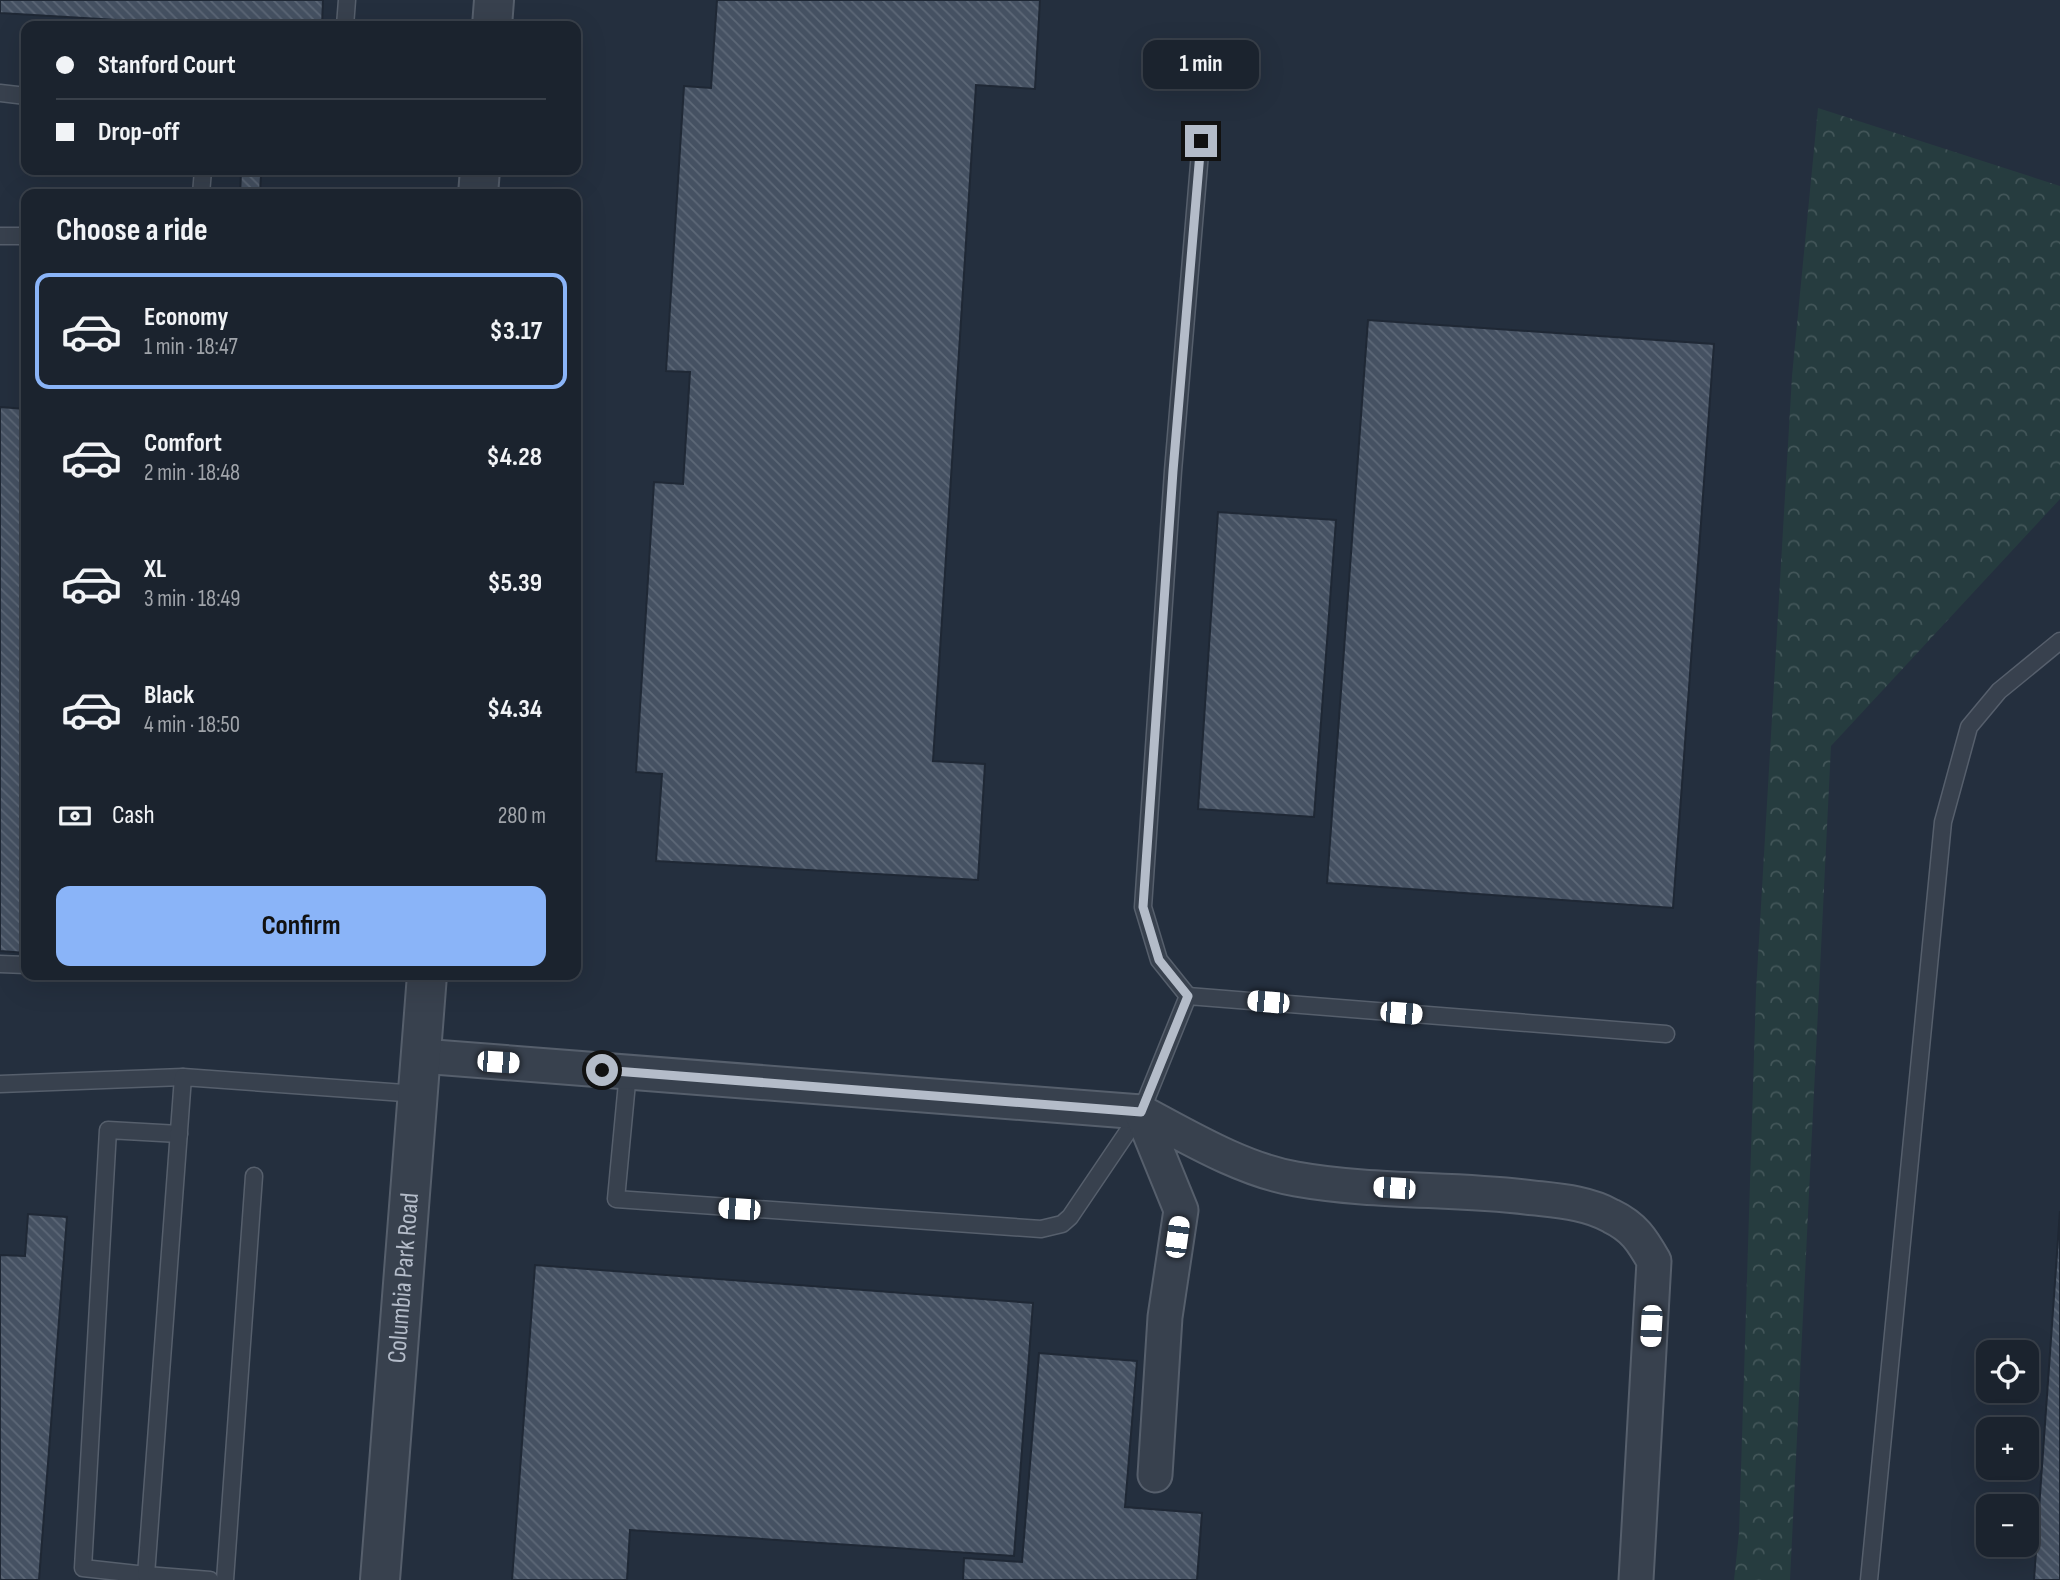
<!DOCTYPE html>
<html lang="en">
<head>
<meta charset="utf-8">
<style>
  :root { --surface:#1b232e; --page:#282f3a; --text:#f1f3f6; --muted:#a0a4aa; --line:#39404a; --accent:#8ab4f8 }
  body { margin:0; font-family:"Sofia Sans Condensed",sans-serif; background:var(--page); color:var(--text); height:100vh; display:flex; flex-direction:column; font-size:26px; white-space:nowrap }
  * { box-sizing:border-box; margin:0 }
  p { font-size:23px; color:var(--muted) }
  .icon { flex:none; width:38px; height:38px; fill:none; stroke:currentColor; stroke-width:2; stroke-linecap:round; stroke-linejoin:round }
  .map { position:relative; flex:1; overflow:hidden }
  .panel { position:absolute; left:21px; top:189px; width:560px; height:791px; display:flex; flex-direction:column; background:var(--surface); border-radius:14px; box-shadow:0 7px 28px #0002,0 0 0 2px var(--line) }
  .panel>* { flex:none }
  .top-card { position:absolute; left:21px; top:21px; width:560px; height:154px; border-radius:14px; box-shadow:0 7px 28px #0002,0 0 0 2px var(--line); display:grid; align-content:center; height:154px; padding:0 35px; background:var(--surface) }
  .tools { position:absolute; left:1976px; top:1340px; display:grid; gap:14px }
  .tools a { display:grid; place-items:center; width:63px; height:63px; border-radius:14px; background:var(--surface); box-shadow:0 7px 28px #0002,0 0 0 2px var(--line); font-size:35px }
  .end { position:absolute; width:32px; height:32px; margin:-16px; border:9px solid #b4bcc9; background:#111; box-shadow:0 0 0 4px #111 }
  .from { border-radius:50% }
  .bubble { position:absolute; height:49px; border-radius:14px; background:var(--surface); box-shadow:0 7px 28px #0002,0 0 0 2px var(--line); font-size:23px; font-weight:700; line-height:49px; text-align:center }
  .car { position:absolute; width:21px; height:42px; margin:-21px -10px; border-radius:9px; box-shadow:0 0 5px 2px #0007; background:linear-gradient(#fff 24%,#345 0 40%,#fff 0 76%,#345 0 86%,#fff 0) }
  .top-card b { display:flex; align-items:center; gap:24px; height:66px; font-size:26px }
  .top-card b+b { border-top:2px solid var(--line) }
  .top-card i { width:18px; height:18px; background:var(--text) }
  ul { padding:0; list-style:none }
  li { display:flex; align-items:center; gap:21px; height:116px; margin:0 14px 10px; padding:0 21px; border:4px solid transparent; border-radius:14px }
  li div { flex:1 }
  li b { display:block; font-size:26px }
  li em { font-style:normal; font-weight:700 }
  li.active { border-color:var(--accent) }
  li>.icon { width:63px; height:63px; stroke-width:1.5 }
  h2 { padding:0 35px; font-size:32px; line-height:84px }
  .pay { display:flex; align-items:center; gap:18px; height:77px; padding:0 35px; font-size:26px }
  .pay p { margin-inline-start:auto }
  .action { display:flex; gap:14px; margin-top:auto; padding:14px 35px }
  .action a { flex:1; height:80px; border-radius:14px; background:var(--accent); color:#111; font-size:28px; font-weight:700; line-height:80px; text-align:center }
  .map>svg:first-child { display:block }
</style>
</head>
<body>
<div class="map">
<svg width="2060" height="1580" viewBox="0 0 2060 1580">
  <defs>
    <pattern id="forest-crowns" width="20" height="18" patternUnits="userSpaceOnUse" patternTransform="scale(1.75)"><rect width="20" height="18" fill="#263c3f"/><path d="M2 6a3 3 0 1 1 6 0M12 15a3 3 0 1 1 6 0" fill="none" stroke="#435659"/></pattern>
    <pattern id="building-back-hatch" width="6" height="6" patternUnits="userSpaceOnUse" patternTransform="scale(1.75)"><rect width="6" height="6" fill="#455162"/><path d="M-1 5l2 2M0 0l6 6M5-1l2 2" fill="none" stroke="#5d6877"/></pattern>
  </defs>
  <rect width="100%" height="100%" fill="#242f3e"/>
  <polygon fill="url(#forest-crowns)" points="1818,108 2060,186 2060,499 1831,746 1790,1580 1734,1580 1739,1533 1756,991 1792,376"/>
  <g fill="url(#building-back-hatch)" stroke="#1f2835" stroke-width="2">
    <polygon points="0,0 323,0 322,26 217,26 0,13"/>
    <polygon points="717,0 1040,0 1035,89 976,85 933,761 985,764 978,880 656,861 662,774 636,772 654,482 683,484 690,372 666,371 684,86 711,88"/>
    <polygon points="241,173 261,174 260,194 240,194"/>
    <polygon points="1368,320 1714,344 1673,908 1327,883"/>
    <polygon points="0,407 26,409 26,953 0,951"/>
    <polygon points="1218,512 1336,520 1314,817 1198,809"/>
    <polygon points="2060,1211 2060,1580 2034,1580"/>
    <polygon points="28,1214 67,1217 39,1580 0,1580 0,1255 25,1256"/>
    <polygon points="535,1265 1033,1303 1014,1556 630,1530 627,1580 512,1580"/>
    <polygon points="1039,1353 1137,1361 1125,1507 1202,1513 1197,1580 963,1580 964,1558 1022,1562"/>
  </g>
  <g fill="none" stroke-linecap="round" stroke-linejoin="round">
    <defs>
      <g id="service">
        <polyline points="345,26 347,0"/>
        <polyline points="0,93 26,96"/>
        <polyline points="201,194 203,170"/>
        <polyline points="0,236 26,236"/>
        <polyline points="0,964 26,965"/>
        <polyline points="1188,996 1159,960 1143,907 1173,471 1201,141"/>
        <polyline points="628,1072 616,1199 1041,1229 1062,1224 1070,1217 1141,1112 1188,996 1666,1034"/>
        <polyline points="0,1084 183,1077"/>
        <polyline points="146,1575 83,1568 108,1130 179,1134"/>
        <polyline points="210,1580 146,1575 183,1077 418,1094"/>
        <polyline points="225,1580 254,1176"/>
        <polyline points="1869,1580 1943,822 1969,727 1999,691 2060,641"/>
      </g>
      <g id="minor">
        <polyline points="421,1056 1141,1112"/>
        <path d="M1155,1475L1165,1317L1181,1210L1141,1112C1188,1137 1243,1170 1296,1179C1374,1193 1456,1188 1534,1198C1561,1201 1588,1203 1611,1216C1634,1227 1642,1240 1654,1261L1636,1580"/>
      </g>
      <g id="tertiary">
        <polyline points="492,26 494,0"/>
        <polyline points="478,194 480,170"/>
        <path id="s1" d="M380,1580L427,975"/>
      </g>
    </defs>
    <use href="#service" stroke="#565f6c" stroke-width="19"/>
    <use href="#minor" stroke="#565f6c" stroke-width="37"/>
    <use href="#tertiary" stroke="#565f6c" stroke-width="42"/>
    <use href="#service" stroke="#38414e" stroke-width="16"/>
    <use href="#minor" stroke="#38414e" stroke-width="33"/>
    <use href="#tertiary" stroke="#38414e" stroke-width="38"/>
  </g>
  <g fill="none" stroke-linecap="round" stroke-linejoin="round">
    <polyline stroke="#b4bcc9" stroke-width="9" points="602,1070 1141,1112 1188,996 1159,960 1143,907 1173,471 1201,141"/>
  </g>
  <g text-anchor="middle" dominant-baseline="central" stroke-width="5" stroke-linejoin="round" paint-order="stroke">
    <g font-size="26" fill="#b4bcc9" stroke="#1d2633">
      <text stroke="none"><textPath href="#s1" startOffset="303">Columbia Park Road</textPath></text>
    </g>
  </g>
</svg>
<div class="tools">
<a><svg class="icon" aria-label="locate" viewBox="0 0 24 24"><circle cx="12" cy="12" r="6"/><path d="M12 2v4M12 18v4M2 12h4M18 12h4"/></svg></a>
<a>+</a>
<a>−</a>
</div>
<i class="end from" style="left:602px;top:1070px"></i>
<i class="end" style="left:1201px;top:141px"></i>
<div class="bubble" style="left:1143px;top:40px;width:116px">1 min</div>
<i class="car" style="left:1268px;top:1002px;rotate:275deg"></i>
<i class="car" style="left:1401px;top:1013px;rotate:95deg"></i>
<i class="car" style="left:498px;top:1062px;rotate:94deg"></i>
<i class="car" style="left:1394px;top:1188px;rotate:274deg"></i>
<i class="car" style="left:739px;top:1209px;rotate:274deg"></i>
<i class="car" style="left:1177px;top:1237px;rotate:8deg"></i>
<i class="car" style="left:1651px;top:1326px;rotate:183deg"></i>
<div class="top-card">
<b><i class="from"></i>Stanford Court</b>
<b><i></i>Drop-off</b>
</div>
<section class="panel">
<h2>Choose a ride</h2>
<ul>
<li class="active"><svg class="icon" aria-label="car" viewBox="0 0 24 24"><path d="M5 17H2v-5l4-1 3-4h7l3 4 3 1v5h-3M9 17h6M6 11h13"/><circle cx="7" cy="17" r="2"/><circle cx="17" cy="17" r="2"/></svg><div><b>Economy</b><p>1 min · 18:47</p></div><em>$3.17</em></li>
<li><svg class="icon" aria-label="car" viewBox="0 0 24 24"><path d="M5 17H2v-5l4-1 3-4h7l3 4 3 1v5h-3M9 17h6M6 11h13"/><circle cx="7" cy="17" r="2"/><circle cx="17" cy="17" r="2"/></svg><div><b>Comfort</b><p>2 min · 18:48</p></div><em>$4.28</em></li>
<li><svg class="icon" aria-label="car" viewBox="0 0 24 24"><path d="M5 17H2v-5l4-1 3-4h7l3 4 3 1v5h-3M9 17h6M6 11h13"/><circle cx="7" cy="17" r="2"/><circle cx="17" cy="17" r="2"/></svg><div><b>XL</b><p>3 min · 18:49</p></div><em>$5.39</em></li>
<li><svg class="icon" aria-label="car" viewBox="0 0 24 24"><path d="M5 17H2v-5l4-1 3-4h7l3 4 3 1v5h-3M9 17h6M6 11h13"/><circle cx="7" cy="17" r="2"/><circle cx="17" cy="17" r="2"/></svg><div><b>Black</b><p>4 min · 18:50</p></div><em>$4.34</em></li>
</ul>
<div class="pay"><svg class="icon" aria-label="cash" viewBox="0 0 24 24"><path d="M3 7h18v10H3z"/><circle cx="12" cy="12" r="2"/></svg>Cash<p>280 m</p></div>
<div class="action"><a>Confirm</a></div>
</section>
</div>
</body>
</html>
